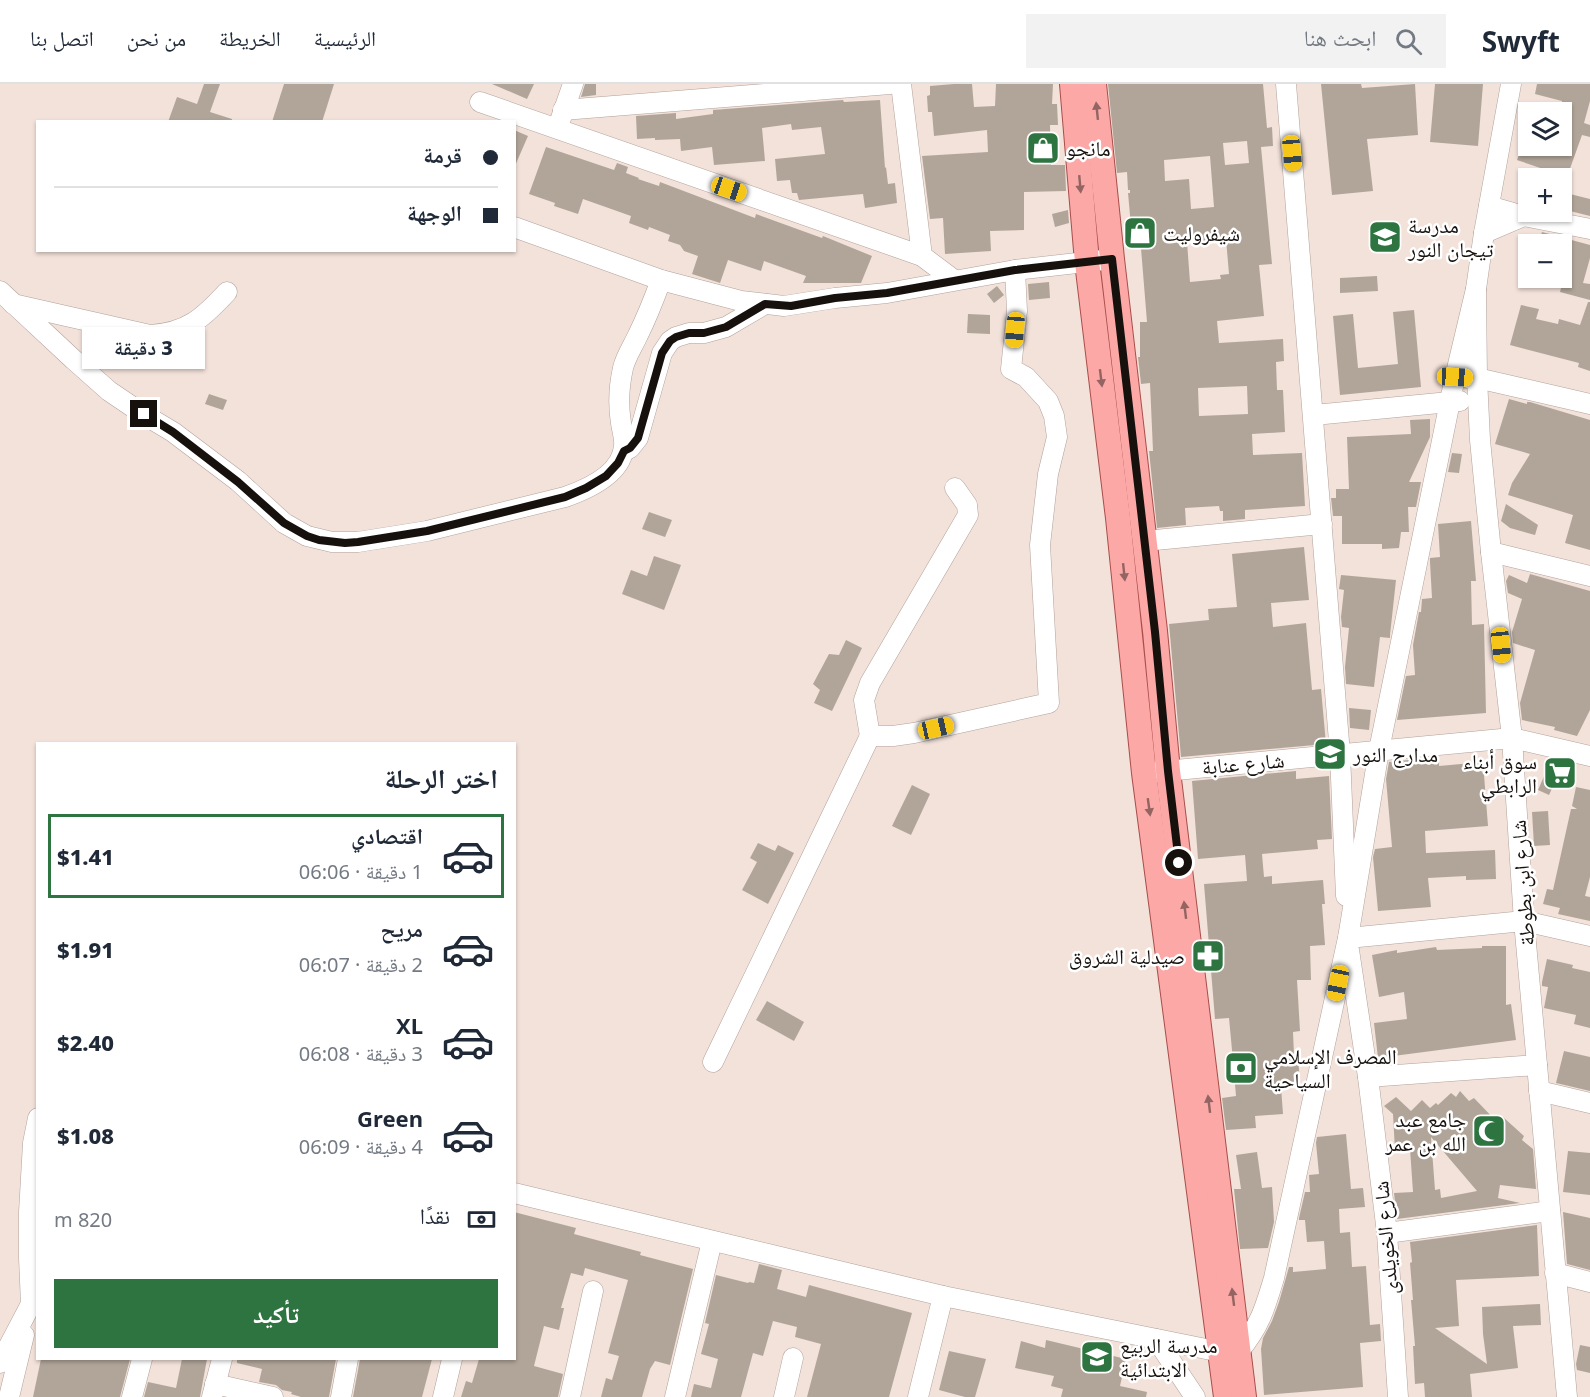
<!DOCTYPE html>
<html lang="ar">
<head>
<meta charset="utf-8">
<style>
  :root { --surface:#fff; --page:#f2f2f3; --text:#1f2937; --muted:#747a83; --line:#e0e1e3; --accent:#2d7441 }
  body { margin:0; font-family:"Noto Sans","Noto Naskh Arabic",sans-serif; background:var(--page); color:var(--text); direction:rtl; height:100vh; display:flex; flex-direction:column; font-size:22px; white-space:nowrap }
  * { box-sizing:border-box; margin:0 }
  p { font-size:20px; color:var(--muted) }
  .icon { flex:none; width:33px; height:33px; fill:none; stroke:currentColor; stroke-width:2; stroke-linecap:round; stroke-linejoin:round }
  .map { position:relative; flex:1; overflow:hidden; direction:ltr }
  .sheet { position:absolute; left:36px; top:658px; width:480px; height:618px; display:flex; flex-direction:column; background:var(--surface); border-radius:0px; box-shadow:0 2px 4px #0004; direction:rtl }
  .sheet>* { flex:none }
  .guide { position:absolute; left:36px; top:36px; width:480px; height:132px; border-radius:0px; box-shadow:0 2px 4px #0004; direction:rtl; display:grid; align-content:center; height:132px; padding:0 18px; background:var(--surface) }
  .tools { position:absolute; left:1518px; top:18px; display:grid; gap:12px }
  .tools a { display:grid; place-items:center; width:54px; height:54px; border-radius:0px; background:var(--surface); box-shadow:0 2px 4px #0004; font-size:30px }
  .end { position:absolute; width:27px; height:27px; margin:-14px; border:8px solid #17110e; background:#fff; box-shadow:0 0 0 3px #fff }
  .from { border-radius:50% }
  .bubble { position:absolute; height:42px; border-radius:0px; background:var(--surface); box-shadow:0 2px 4px #0004; font-size:20px; font-weight:800; line-height:42px; text-align:center; direction:rtl }
  .car { position:absolute; width:18px; height:36px; margin:-18px -9px; border-radius:8px; box-shadow:0 0 4px 2px #0007; background:linear-gradient(#f5c518 24%,#345 0 40%,#f5c518 0 76%,#345 0 86%,#f5c518 0) }
  .guide b { display:flex; align-items:center; gap:21px; height:57px; font-size:22px }
  .guide b+b { border-top:2px solid var(--line) }
  .guide i { width:15px; height:15px; background:var(--text) }
  ul { padding:0; list-style:none }
  li { display:flex; align-items:center; gap:18px; height:84px; margin:0 12px 9px; padding:0 6px; border:3px solid transparent; border-radius:0px }
  li div { flex:1 }
  li b { display:block; font-size:22px }
  li em { font-style:normal; font-weight:800 }
  li.active { border-color:var(--accent) }
  li>.icon { width:54px; height:54px; stroke-width:1.5 }
  h2 { padding:0 18px; font-size:27px; line-height:72px }
  .pay { display:flex; align-items:center; gap:15px; height:66px; padding:0 18px; font-size:22px }
  .pay p { margin-inline-start:auto }
  .primary-button { display:flex; gap:12px; margin-top:auto; padding:12px 18px }
  .primary-button a { flex:1; height:69px; border-radius:0px; background:var(--accent); color:#fff; font-size:24px; font-weight:800; line-height:69px; text-align:center }
  header { display:flex; align-items:center; gap:36px; box-sizing:border-box; height:84px; padding:0 30px; background:var(--surface); border-bottom:2px solid var(--line) }
  header strong { font-size:28px }
  nav { display:flex; gap:33px; margin-inline-start:auto; font-size:21px }
  .search { width:420px; height:54px; background:var(--page); display:flex; align-items:center; gap:15px; box-sizing:border-box; padding:0 21px; border-radius:0px; color:var(--muted); font-size:22px }
  .map>svg:first-child { display:block }
</style>
</head>
<body>
<header>
<strong>Swyft</strong>
<div class="search"><svg class="icon" aria-label="search" viewBox="0 0 24 24"><circle cx="10" cy="10" r="6"/><path d="M15 15l6 6"/></svg>ابحث هنا</div>
<nav><a>الرئيسية</a><a>الخريطة</a><a>من نحن</a><a>اتصل بنا</a></nav>
</header>
<div class="map">
<svg width="1590" height="1313" viewBox="0 0 1590 1313">
  <rect width="100%" height="100%" fill="#f3e2da"/>
  <g fill="#b1a599" fill-rule="evenodd">
    <polygon points="204,0 220,0 210,28 232,35 232,38 168,38 177,13 197,20"/>
    <polygon points="284,0 334,0 322,38 272,38"/>
    <polygon points="492,0 534,0 527,15"/>
    <polygon points="585,0 596,0 596,11 581,13"/>
    <polygon points="954,0 972,0 974,23 995,22 996,0 1053,0 1052,20 1057,20 1058,41 1050,41 1051,81 1065,81 1066,107 1024,108 1024,146 990,147 991,167 945,170 943,134 930,135 922,72 988,68 987,46 934,52 932,28 928,28 927,12 930,11 930,2"/>
    <path d="M1108,0H1263L1267,44L1272,43L1273,62L1261,63L1272,180L1259,181L1264,232L1217,237L1219,259L1283,255L1284,277L1276,278L1277,306H1283L1285,348L1252,350L1253,371L1302,369L1305,422L1245,426V435L1223,437V427H1220L1219,422L1185,424L1186,441L1157,444L1149,367H1153L1150,299L1141,300L1138,273H1140V238H1147L1140,152L1132,153L1128,109H1130V106H1128L1127,88L1117,89ZM1247,57L1249,79L1225,81L1223,59ZM1210,72L1214,123L1191,125L1189,95L1165,97L1164,76ZM1226,155L1229,190L1220,191L1221,195L1190,198L1187,158ZM1247,302L1248,330L1199,332L1198,304Z"/>
    <polygon points="1321,0 1361,0 1362,4 1415,0 1418,51 1367,55 1373,107 1332,111"/>
    <polygon points="1435,0 1483,0 1478,62 1430,58"/>
    <polygon points="1537,0 1590,0 1590,17 1584,39 1590,41 1590,53 1582,51 1567,93 1517,76 1522,62 1562,62 1562,17 1535,10"/>
    <polygon points="843,16 844,18 880,16 885,84 886,83 888,100 895,99 897,119 865,124 863,110 799,116 797,109 792,109 790,96 777,97 775,75 825,70 821,43 792,46 791,40 762,44 765,77 714,81 712,63 681,67 680,55 655,56 655,54 637,55 636,32 676,29 676,35 713,30 713,26"/>
    <polygon points="514,46 528,52 514,84"/>
    <polygon points="546,63 614,86 617,79 628,83 626,89 639,94 638,95 659,102 660,98 755,134 756,130 822,154 823,152 872,172 861,199 803,199 806,192 764,177 761,187 728,176 720,199 717,198 692,190 698,172 684,167 680,161 668,157 670,151 649,143 648,146 629,139 631,132 583,115 578,130 554,122 555,119 529,110"/>
    <polygon points="1562,108 1590,115 1590,132 1562,125"/>
    <polygon points="1068,126 1069,139 1055,143 1052,130"/>
    <polygon points="1542,148 1590,161 1590,174 1583,199 1590,200 1590,216 1560,208 1561,204 1535,197 1535,194 1562,194 1562,160 1538,160"/>
    <polygon points="1377,192 1378,207 1340,209 1340,194"/>
    <polygon points="1049,198 1050,214 1029,216 1028,200"/>
    <polygon points="997,202 1004,211 994,219 987,210"/>
    <polygon points="1588,218 1590,218 1590,287 1578,283 1579,279 1510,261 1521,221 1539,225 1536,235 1558,240 1559,235 1580,241"/>
    <polygon points="1414,226 1421,303 1340,311 1333,232 1353,230 1358,284 1398,280 1393,228"/>
    <polygon points="968,230 990,231 990,250 967,249"/>
    <polygon points="209,310 227,316 223,326 205,320"/>
    <polygon points="1509,315 1527,320 1527,318 1530,318 1590,336 1590,466 1565,459 1573,431 1508,411 1512,399 1530,370 1495,360"/>
    <polygon points="1430,335 1430,353 1409,398 1421,398 1416,423 1408,423 1409,448 1401,448 1399,464 1382,465 1382,460 1342,460 1342,432 1333,432 1331,414 1336,414 1336,405 1349,405 1347,353 1411,350 1410,336"/>
    <polygon points="1452,369 1462,370 1459,389 1448,388"/>
    <polygon points="1506,420 1538,441 1535,451 1510,444 1501,437"/>
    <polygon points="649,428 672,436 665,453 642,445"/>
    <polygon points="1471,437 1476,497 1471,497 1472,541 1484,540 1486,629 1397,636 1406,592 1415,591 1413,561 1419,528 1421,528 1422,515 1432,514 1430,478 1430,474 1440,473 1438,440"/>
    <polygon points="1304,463 1309,516 1271,519 1273,543 1306,539 1312,606 1321,605 1326,660 1181,673 1169,540 1209,536 1208,525 1237,523 1232,470"/>
    <polygon points="654,472 681,481 664,526 622,510 631,486 647,492"/>
    <polygon points="1530,490 1590,507 1590,626 1577,652 1554,646 1555,643 1522,636 1520,619 1535,566 1513,559 1512,548 1522,515 1508,509 1506,497 1509,491 1527,499"/>
    <polygon points="1341,491 1396,496 1390,551 1390,554 1380,553 1374,603 1346,600 1345,583 1349,544 1342,543 1341,533 1344,506 1339,505"/>
    <polygon points="846,556 862,564 832,627 814,619 820,606 813,600 829,570 839,571"/>
    <polygon points="1349,624 1371,626 1369,646 1350,644"/>
    <polygon points="1439,673 1439,682 1483,678 1488,742 1425,747 1426,769 1495,766 1496,795 1466,796 1466,792 1428,794 1431,823 1378,827 1373,773 1375,765 1392,763 1386,695 1389,678"/>
    <polygon points="1296,687 1296,695 1329,692 1332,755 1317,756 1318,765 1262,770 1264,793 1272,792 1272,800 1323,796 1325,820 1322,820 1325,861 1310,862 1311,896 1297,896 1300,947 1293,948 1294,971 1298,971 1300,1001 1281,1003 1283,1030 1255,1032 1256,1044 1226,1046 1222,1014 1236,1012 1232,966 1229,934 1215,935 1204,800 1247,797 1245,771 1198,775 1192,697"/>
    <polygon points="1545,690 1556,696 1549,711 1538,706"/>
    <polygon points="912,701 930,710 911,751 892,742"/>
    <polygon points="1576,703 1590,706 1590,793 1585,812 1590,813 1590,837 1558,830 1560,824 1543,820 1547,805 1553,806 1571,725 1577,725 1572,722"/>
    <polygon points="1548,727 1550,761 1534,762 1532,728"/>
    <polygon points="758,759 775,767 778,761 794,769 768,820 742,806 757,778 750,774"/>
    <polygon points="1482,862 1506,862 1506,921 1511,920 1516,956 1378,974 1374,939 1407,935 1404,908 1379,913 1372,871 1397,866 1397,869 1436,863 1437,866 1482,864"/>
    <polygon points="1547,875 1573,881 1572,884 1590,888 1590,944 1574,940 1576,931 1544,924 1548,903 1542,902 1542,898"/>
    <polygon points="767,917 804,938 794,957 756,936"/>
    <polygon points="1564,967 1590,973 1590,1007 1556,999"/>
    <path d="M1460,1007L1469,1017L1474,1014L1498,1039L1503,1033L1524,1052L1522,1056L1533,1065L1536,1105L1500,1101L1498,1114L1520,1119L1397,1135L1394,1109L1413,1108L1410,1065L1395,1066L1393,1030L1384,1022L1396,1013L1411,1027L1422,1016L1430,1024L1436,1019L1438,1021L1451,1009L1456,1013ZM1431,1053L1477,1107L1441,1114L1440,1105L1435,1106Z"/>
    <polygon points="1346,1050 1351,1105 1363,1104 1365,1123 1339,1125 1340,1149 1350,1148 1352,1183 1366,1182 1370,1241 1380,1240 1381,1257 1360,1259 1363,1303 1264,1311 1261,1265 1263,1254 1272,1237 1279,1218 1289,1183 1293,1183 1293,1188 1326,1185 1324,1157 1307,1158 1305,1136 1299,1136 1299,1134 1305,1108 1310,1108 1309,1091 1319,1090 1316,1059 1317,1053"/>
    <polygon points="1568,1067 1590,1069 1590,1111 1563,1108"/>
    <polygon points="1257,1068 1262,1104 1272,1103 1274,1138 1268,1164 1240,1165 1234,1105 1241,1105 1236,1071"/>
    <polygon points="514,1128 576,1144 574,1150 641,1168 640,1171 693,1185 670,1281 655,1277 650,1285 642,1313 601,1313 606,1294 612,1296 619,1272 608,1269 628,1196 585,1184 583,1192 571,1189 561,1224 564,1224 559,1246 544,1242 534,1282 563,1290 558,1313 461,1313 466,1297 472,1299 479,1275 514,1275"/>
    <polygon points="1563,1128 1590,1134 1590,1186 1567,1180"/>
    <polygon points="1537,1141 1539,1192 1456,1196 1459,1242 1435,1244 1487,1280 1483,1250 1482,1223 1540,1220 1541,1241 1513,1242 1518,1284 1470,1290 1472,1313 1425,1313 1424,1299 1415,1300 1413,1262 1415,1262 1411,1216 1413,1216 1410,1179 1412,1178 1410,1158"/>
    <polygon points="759,1180 782,1186 777,1205 806,1213 809,1201 912,1229 889,1313 807,1313 821,1260 795,1253 797,1243 773,1237 763,1272 753,1269 741,1313 691,1313 694,1300 711,1304 718,1275 701,1270 709,1240 705,1239 716,1191 748,1199 749,1198 754,1199"/>
    <polygon points="1046,1256 1126,1275 1120,1302 1147,1308 1146,1313 1061,1313 1063,1305 1051,1302 1054,1292 1015,1284 1021,1257 1045,1264"/>
    <polygon points="1580,1261 1590,1263 1590,1289 1577,1286 1576,1280"/>
    <polygon points="949,1267 986,1275 975,1313 965,1313 939,1306"/>
    <polygon points="41,1275 130,1275 120,1313 33,1313"/>
    <polygon points="182,1275 207,1275 200,1313 144,1313 148,1298 176,1304"/>
    <polygon points="237,1275 336,1275 329,1313 301,1313 291,1310 292,1308 282,1306 276,1301 259,1298 262,1285 237,1279"/>
    <polygon points="360,1275 432,1275 422,1313 353,1313"/>
  </g>
  <g fill="none" stroke-linecap="round" stroke-linejoin="round">
    <defs>
      <g id="minor">
        <polyline points="901,0 922,172 954,196"/>
        <polyline points="1286,0 1340,670 1346,812"/>
        <polyline points="1511,0 1484,149 1476,205 1477,294 1480,356 1491,468 1512,654 1524,837 1567,1313"/>
        <polyline points="480,18 922,172"/>
        <polyline points="563,26 890,0"/>
        <polyline points="560,37 573,0"/>
        <polyline points="1524,132 1590,145"/>
        <polyline points="514,143 661,196 741,217 784,222 835,214 887,209 1015,186 1112,175"/>
        <polyline points="1484,149 1524,132 1489,122"/>
        <path d="M0,207L74,276L109,307L143,330L173,348L238,397L284,439L307,452L332,458H358L427,447L565,413C588,405 622,390 624,362C625,354 622,347 621,339C618,321 619,302 623,284C626,272 633,262 638,251C647,233 654,215 661,196"/>
        <path d="M13,220L150,251C187,249 203,234 227,208"/>
        <polyline points="1467,294 1477,294 1590,320"/>
        <polyline points="1314,331 1460,317"/>
        <polyline points="624,367 630,364 638,354 662,269 670,257 676,253 689,249 704,249 726,243 765,220"/>
        <polyline points="955,404 967,421 968,431 870,599 864,616 870,652 893,652 914,649 1049,619 1040,461 1048,390 1057,353 1054,332 1048,317 1026,293 1011,285 1017,227 1015,186"/>
        <polyline points="1145,457 1322,440"/>
        <polyline points="1491,468 1590,492"/>
        <polyline points="1155,688 1512,654 1590,672"/>
        <polyline points="1348,854 1524,837 1590,852"/>
        <polyline points="1349,866 1368,993 1387,1149 1398,1313"/>
        <polyline points="713,978 870,652"/>
        <polyline points="1368,993 1537,981"/>
        <polyline points="1539,1007 1590,1019"/>
        <path d="M514,1109L943,1212L1221,1268L1239,1267C1260,1242 1265,1224 1274,1194L1348,854L1379,666L1455,293L1476,205"/>
        <polyline points="1387,1149 1550,1127"/>
        <polyline points="1555,1189 1590,1198"/>
        <polyline points="1156,1255 1195,1313"/>
        <polyline points="0,1279 31,1220 29,1174 29,1128 33,1059 38,1034"/>
        <polyline points="215,1300 273,1313"/>
        <polyline points="9,1313 24,1251"/>
        <polyline points="132,1313 142,1275"/>
        <polyline points="212,1313 222,1275"/>
        <polyline points="341,1313 348,1275"/>
        <polyline points="443,1313 452,1275"/>
        <polyline points="570,1313 593,1207"/>
        <polyline points="675,1313 712,1157"/>
        <polyline points="784,1313 793,1274"/>
        <polyline points="918,1313 943,1212"/>
      </g>
      <g id="major">
        <polyline points="1072,0 1087,178 1118,434 1144,689 1226,1313"/>
        <polyline points="1094,0 1112,175 1155,547 1168,687 1244,1313"/>
      </g>
    </defs>
    <use href="#minor" stroke="#b2a19a" stroke-width="21"/>
    <use href="#major" stroke="#a94d4a" stroke-width="26"/>
    <use href="#minor" stroke="#fff" stroke-width="20"/>
    <use href="#major" stroke="#fba8a6" stroke-width="24"/>
  </g>
  <defs><path id="oneway-solid" d="M-6-.8H1V-3.2L6.5 0L1 3.2V.8H-6Z" transform="scale(1.5)"/></defs>
  <g fill="#946462">
    <use href="#oneway-solid" transform="translate(1097 27) rotate(-96)"/>
    <use href="#oneway-solid" transform="translate(1080 100) rotate(85)"/>
    <use href="#oneway-solid" transform="translate(1101 294) rotate(83)"/>
    <use href="#oneway-solid" transform="translate(1124 488) rotate(84)"/>
    <use href="#oneway-solid" transform="translate(1149 723) rotate(82)"/>
    <use href="#oneway-solid" transform="translate(1185 826) rotate(-97)"/>
    <use href="#oneway-solid" transform="translate(1209 1020) rotate(-97)"/>
    <use href="#oneway-solid" transform="translate(1233 1213) rotate(-97)"/>
  </g>
  <g fill="none" stroke-linecap="round" stroke-linejoin="round">
    <polyline stroke="#17110e" stroke-width="8" points="144,330 173,348 238,398 284,439 307,452 319,456 345,459 358,458 427,447 565,413 586,404 606,392 618,379 624,367 630,364 638,354 662,269 670,257 676,253 689,249 704,249 726,243 765,220 791,222 835,214 887,209 1015,186 1112,175 1155,548 1168,687 1179,779"/>
  </g>
  <defs>
    <symbol id="shop-square" viewBox="-11 -11 22 22"><rect x="-9" y="-9" width="18" height="18" rx="4" fill="#2d7441" stroke="#fff"/><path d="M-5-2.5h2.3a2.7 3.5 0 0 1 5.4 0H5L5.5 6h-11ZM-1.5-2.5h3a1.5 2.3 0 0 0-3 0Z" fill="#fff"/></symbol>
    <symbol id="school-square" viewBox="-11 -11 22 22"><rect x="-9" y="-9" width="18" height="18" rx="4" fill="#2d7441" stroke="#fff"/><path d="M0-5L7-2L0 1L-7-2ZM-4 1L0 2.5L4 1V4Q0 6-4 4Z" fill="#fff"/></symbol>
    <symbol id="supermarket-square" viewBox="-11 -11 22 22"><rect x="-9" y="-9" width="18" height="18" rx="4" fill="#2d7441" stroke="#fff"/><path d="M-6-5.5h2.5l.6 2H6L4.5 2H-2.5L-4.4-4H-6ZM-1.5 3.2a1.3 1.3 0 1 0 .1 0ZM3 3.2a1.3 1.3 0 1 0 .1 0Z" fill="#fff"/></symbol>
    <symbol id="pharmacy-square" viewBox="-11 -11 22 22"><rect x="-9" y="-9" width="18" height="18" rx="4" fill="#2d7441" stroke="#fff"/><path d="M-2-6h4v4h4v4h-4v4h-4v-4h-4v-4h4Z" fill="#fff"/></symbol>
    <symbol id="bank-square" viewBox="-11 -11 22 22"><rect x="-9" y="-9" width="18" height="18" rx="4" fill="#2d7441" stroke="#fff"/><path d="M-6-4H6V4H-6ZM0-2.3a2.3 2.3 0 1 0 0 4.6a2.3 2.3 0 1 0 0-4.6Z" fill="#fff"/></symbol>
    <symbol id="mosque-square" viewBox="-11 -11 22 22"><rect x="-9" y="-9" width="18" height="18" rx="4" fill="#2d7441" stroke="#fff"/><path d="M3.5-4.9A6 6 0 1 0 3.5 4.9A5 5 0 1 1 3.5-4.9Z" fill="#fff"/></symbol>
  </defs>
  <g fill-rule="evenodd">
    <use href="#shop-square" x="1024" y="45" width="38" height="38"/>
    <use href="#shop-square" x="1121" y="130" width="38" height="38"/>
    <use href="#school-square" x="1366" y="134" width="38" height="38"/>
    <use href="#school-square" x="1311" y="651" width="38" height="38"/>
    <use href="#supermarket-square" x="1541" y="670" width="38" height="38"/>
    <use href="#pharmacy-square" x="1189" y="853" width="38" height="38"/>
    <use href="#bank-square" x="1222" y="965" width="38" height="38"/>
    <use href="#mosque-square" x="1470" y="1028" width="38" height="38"/>
    <use href="#school-square" x="1078" y="1254" width="38" height="38"/>
  </g>
  <g text-anchor="middle" dominant-baseline="central" stroke-width="5" stroke-linejoin="round" paint-order="stroke">
    <g font-size="21" fill="#17110e" stroke="#fff" text-anchor="start">
      <text x="1066" y="64">مانجو</text>
      <text x="1408" y="141">مدرسة<tspan x="1408" dy="24">تيجان النور</tspan></text>
      <text x="1163" y="149">شيفروليت</text>
      <text x="1353" y="670">مدارج النور</text>
      <text x="1537" y="677" text-anchor="end">سوق أبناء<tspan x="1537" dy="24">الرابطي</tspan></text>
      <text x="1185" y="872" text-anchor="end">صيدلية الشروق</text>
      <text x="1264" y="972">المصرف الإسلامي<tspan x="1264" dy="24">السياحية</tspan></text>
      <text x="1466" y="1035" text-anchor="end">جامع عبد<tspan x="1466" dy="24">الله بن عمر</tspan></text>
      <text x="1120" y="1261">مدرسة الربيع<tspan x="1120" dy="24">الابتدائية</tspan></text>
    </g>
    <g font-size="21" fill="#17110e" stroke="#fff">
      <text transform="translate(1243 679) rotate(-5)">شارع عنابة</text>
      <text transform="translate(1522 799) rotate(-94)">شارع ابن بطوطة</text>
      <text transform="translate(1385 1154) rotate(-95)">شارع الخويلدى</text>
    </g>
  </g>
</svg>
<div class="tools">
<a><svg class="icon" aria-label="layers" viewBox="0 0 24 24"><path d="M12 4l9 5-9 5-9-5zM3 14l9 5 9-5"/></svg></a>
<a>+</a>
<a>−</a>
</div>
<i class="end from" style="left:1179px;top:779px"></i>
<i class="end" style="left:144px;top:330px"></i>
<div class="bubble" style="left:82px;top:243px;width:123px">3 دقيقة</div>
<i class="car" style="left:1292px;top:69px;rotate:175deg"></i>
<i class="car" style="left:729px;top:105px;rotate:109deg"></i>
<i class="car" style="left:1015px;top:246px;rotate:185deg"></i>
<i class="car" style="left:1455px;top:293px;rotate:93deg"></i>
<i class="car" style="left:1501px;top:561px;rotate:174deg"></i>
<i class="car" style="left:936px;top:644px;rotate:77deg"></i>
<i class="car" style="left:1338px;top:899px;rotate:192deg"></i>
<div class="guide">
<b><i class="from"></i>قرمة</b>
<b><i></i>الوجهة</b>
</div>
<section class="sheet">
<h2>اختر الرحلة</h2>
<ul>
<li class="active"><svg class="icon" aria-label="car" viewBox="0 0 24 24"><path d="M5 17H2v-5l4-1 3-4h7l3 4 3 1v5h-3M9 17h6M6 11h13"/><circle cx="7" cy="17" r="2"/><circle cx="17" cy="17" r="2"/></svg><div><b>اقتصادي</b><p>1 دقيقة · 06:06</p></div><em>$1.41</em></li>
<li><svg class="icon" aria-label="car" viewBox="0 0 24 24"><path d="M5 17H2v-5l4-1 3-4h7l3 4 3 1v5h-3M9 17h6M6 11h13"/><circle cx="7" cy="17" r="2"/><circle cx="17" cy="17" r="2"/></svg><div><b>مريح</b><p>2 دقيقة · 06:07</p></div><em>$1.91</em></li>
<li><svg class="icon" aria-label="car" viewBox="0 0 24 24"><path d="M5 17H2v-5l4-1 3-4h7l3 4 3 1v5h-3M9 17h6M6 11h13"/><circle cx="7" cy="17" r="2"/><circle cx="17" cy="17" r="2"/></svg><div><b>XL</b><p>3 دقيقة · 06:08</p></div><em>$2.40</em></li>
<li><svg class="icon" aria-label="car" viewBox="0 0 24 24"><path d="M5 17H2v-5l4-1 3-4h7l3 4 3 1v5h-3M9 17h6M6 11h13"/><circle cx="7" cy="17" r="2"/><circle cx="17" cy="17" r="2"/></svg><div><b>Green</b><p>4 دقيقة · 06:09</p></div><em>$1.08</em></li>
</ul>
<div class="pay"><svg class="icon" aria-label="cash" viewBox="0 0 24 24"><path d="M3 7h18v10H3z"/><circle cx="12" cy="12" r="2"/></svg>نقدًا<p>820 m</p></div>
<div class="primary-button"><a>تأكيد</a></div>
</section>
</div>
</body>
</html>
